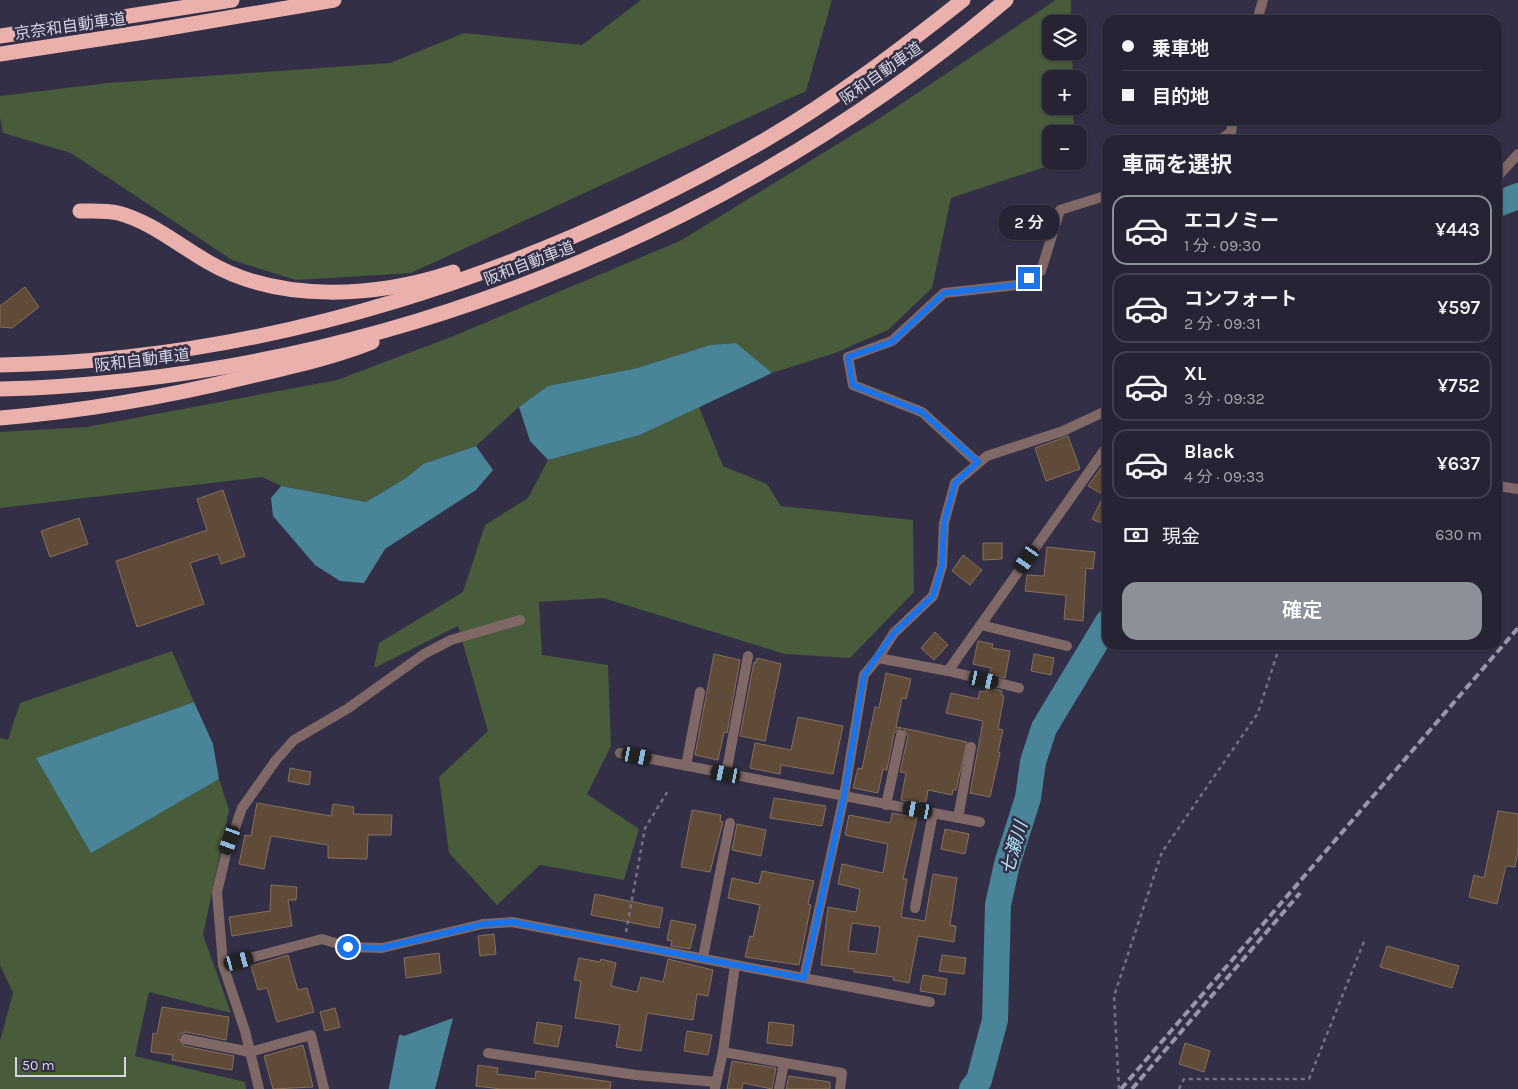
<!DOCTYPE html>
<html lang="ja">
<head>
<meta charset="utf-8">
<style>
  :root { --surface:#262334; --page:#2e2b3c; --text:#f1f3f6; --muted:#a4a4ac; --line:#42404f; --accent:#8c9099 }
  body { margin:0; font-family:Karla,"Noto Sans JP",sans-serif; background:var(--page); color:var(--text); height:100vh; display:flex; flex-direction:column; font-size:19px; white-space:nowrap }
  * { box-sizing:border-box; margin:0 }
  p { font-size:16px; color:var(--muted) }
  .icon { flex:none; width:28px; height:28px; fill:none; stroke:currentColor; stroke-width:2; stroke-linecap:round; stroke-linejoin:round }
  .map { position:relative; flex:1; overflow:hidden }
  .drawer { position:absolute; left:1102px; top:135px; width:400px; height:515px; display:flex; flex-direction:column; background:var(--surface); border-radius:15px; box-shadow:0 1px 4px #0004,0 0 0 1px var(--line) }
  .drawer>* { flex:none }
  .guide { position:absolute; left:1102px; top:15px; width:400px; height:110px; border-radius:15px; box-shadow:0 1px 4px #0004,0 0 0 1px var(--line); display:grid; align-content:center; height:110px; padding:0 20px; background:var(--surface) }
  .tools { position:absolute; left:1042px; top:15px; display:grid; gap:10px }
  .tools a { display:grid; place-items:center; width:45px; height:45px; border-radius:10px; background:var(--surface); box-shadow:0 1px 4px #0004,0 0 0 1px var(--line); font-size:25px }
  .scale { position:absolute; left:15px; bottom:12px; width:111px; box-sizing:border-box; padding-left:5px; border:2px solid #d6d5e4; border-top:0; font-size:14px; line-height:18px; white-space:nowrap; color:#d6d5e4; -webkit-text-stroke:4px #332f46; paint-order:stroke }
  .end { position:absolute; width:22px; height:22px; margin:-11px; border:6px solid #1a73e8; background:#fff; box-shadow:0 0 0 2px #fff }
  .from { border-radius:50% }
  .bubble { position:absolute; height:35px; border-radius:15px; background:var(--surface); box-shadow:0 1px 4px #0004,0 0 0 1px var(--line); font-size:16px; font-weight:600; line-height:35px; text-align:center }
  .car { position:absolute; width:15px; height:30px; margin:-15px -8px; border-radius:6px; box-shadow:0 0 4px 1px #0007; background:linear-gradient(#222 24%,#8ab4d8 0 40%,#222 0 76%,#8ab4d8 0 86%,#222 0) }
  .guide b { display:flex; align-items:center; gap:18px; height:48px; font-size:19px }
  .guide b+b { border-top:1px solid var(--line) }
  .guide i { width:12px; height:12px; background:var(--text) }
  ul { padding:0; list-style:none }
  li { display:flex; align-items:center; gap:15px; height:70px; margin:0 10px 8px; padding:0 10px; border:2px solid var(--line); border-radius:15px }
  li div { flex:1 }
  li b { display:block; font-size:19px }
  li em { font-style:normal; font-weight:600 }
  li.selected { border-color:var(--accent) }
  li>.icon { width:45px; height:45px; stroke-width:1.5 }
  h2 { padding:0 20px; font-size:22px; line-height:60px }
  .pay { display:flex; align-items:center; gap:12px; height:55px; padding:0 20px; font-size:19px }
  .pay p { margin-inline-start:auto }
  .button { display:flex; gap:10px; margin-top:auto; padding:10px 20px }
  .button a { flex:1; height:58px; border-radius:15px; background:var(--accent); color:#fff; font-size:20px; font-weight:600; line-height:58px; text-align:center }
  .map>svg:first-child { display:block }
</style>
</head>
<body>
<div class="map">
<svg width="1518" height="1089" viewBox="0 0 1518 1089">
  <rect width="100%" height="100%" fill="#332f46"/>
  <g fill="#485b3a">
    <polygon points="641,0 832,0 806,91 411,273 296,280 232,260 71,153 3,133 0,117 0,96 108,83 390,63 464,33 582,45"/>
    <polygon points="1056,0 1071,0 1071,24 1051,24 1051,51 1072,51 1073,79 1051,79 1051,106 1073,106 1074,134 1051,134 1051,161 1063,161 951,198 932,288 888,330 835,353 772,373 735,343 710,345 637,368 548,386 519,407 476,446 423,464 406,478 366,502 281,486 262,477 0,508 0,432 87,427 337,380 451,337 680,241 880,118"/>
    <polygon points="699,407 723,466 767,484 781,506 913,520 914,592 850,658 785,654 603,598 539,602 542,655 608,665 611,746 587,794 639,829 624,880 540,865 497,905 449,853 439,777 488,731 458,626 374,668 379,643 463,592 485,525 528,498 548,460 640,435"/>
    <polygon points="172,651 194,702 36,758 91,852 219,779 229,810 203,935 231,1013 149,992 135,1056 245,1082 246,1089 0,1089 0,1041 13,993 0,965 0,738 8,740 20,703"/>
  </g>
  <g fill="#4a8498">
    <polygon points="736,343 772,373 640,435 548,460 530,441 519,407 548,386 637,368 710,345"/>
    <polygon points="476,446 493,470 476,490 385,549 364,583 340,581 315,565 273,516 271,498 281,486 366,502 406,478 423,464"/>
    <polygon points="194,702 213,744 219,779 91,853 36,758"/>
    <polygon points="453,1018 435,1089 391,1089 401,1037"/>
  </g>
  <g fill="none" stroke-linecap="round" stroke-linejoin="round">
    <polyline stroke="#4a8498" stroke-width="4.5" points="391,1089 401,1037"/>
    <g stroke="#4a8498" stroke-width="26">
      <polyline points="1498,204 1518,196"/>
      <polyline points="972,1089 979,1080 995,1020 998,905 1007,864 1028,798 1033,762 1044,728 1108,622"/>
    </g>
  </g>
  <g fill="#604a38" stroke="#876f5d" fill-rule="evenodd">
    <polygon points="25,287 39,307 12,328 0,327 0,306"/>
    <polygon points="1068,436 1080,469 1046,481 1035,448"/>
    <polygon points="1108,458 1108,526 1092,519 1104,495 1088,486"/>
    <polygon points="223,490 245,556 221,564 218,554 190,563 204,604 137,627 116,561 207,530 197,499"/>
    <polygon points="79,518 88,544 50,557 41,531"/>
    <polygon points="983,543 1002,543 1002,559 983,560"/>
    <polygon points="1047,547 1095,552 1093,569 1086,568 1083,621 1064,619 1066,597 1064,595 1025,591 1027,575 1044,576"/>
    <polygon points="963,555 982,570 970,585 952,571"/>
    <polygon points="935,632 948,645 934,660 921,648"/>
    <polygon points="978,641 993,644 992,648 1010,651 1005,678 990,674 991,668 973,664"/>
    <polygon points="714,654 740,660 727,733 724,732 718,760 695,755"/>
    <polygon points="1034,654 1054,658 1051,675 1031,671"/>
    <polygon points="757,658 781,664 765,741 740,736 754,662 756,663"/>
    <polygon points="886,673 911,679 906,699 902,698 896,727 902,728 894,733 887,770 883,769 878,793 853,788 858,768 862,769 875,707 879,708"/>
    <polygon points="987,687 1002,691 1001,695 1004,696 998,729 1003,730 998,752 1000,753 990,797 970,793 983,721 946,713 951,693 978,699 980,691 986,692"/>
    <polygon points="798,717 843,726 833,774 781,765 780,774 750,768 755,743 791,750"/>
    <polygon points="903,728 967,742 956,790 953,790 952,795 928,790 926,802 920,801 919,803 901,800 906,773 900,772 908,736"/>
    <polygon points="290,768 311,772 309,785 288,781"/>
    <polygon points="774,798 826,806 822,826 770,818"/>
    <polygon points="257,803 331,816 333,804 354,807 353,814 392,815 391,835 368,835 367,859 328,858 328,845 271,836 264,869 239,864 245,835 251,836"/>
    <polygon points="692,810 721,815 720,821 723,822 710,872 681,867"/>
    <polygon points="1498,811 1518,814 1518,851 1515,867 1506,866 1497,904 1469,897 1474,875 1484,878"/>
    <path d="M892,813L917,817L903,879H907L901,917L925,921L933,874L957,878L950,925L956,926L954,942L918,936L909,983L893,980L894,977L854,972V969L821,965L828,907L856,912L860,889L838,884L842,864L883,873L888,844L845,835L849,815L890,823ZM852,923L880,927L876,954L848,951Z"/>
    <polygon points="737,824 766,830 761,856 732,850"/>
    <polygon points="945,829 969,834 965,854 941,849"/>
    <polygon points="762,871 814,881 808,904 811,905 799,965 745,957 750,936 753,937 760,905 728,898 732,878 759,884"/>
    <polygon points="271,885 297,887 296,900 288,900 292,926 232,936 229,917 270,911"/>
    <polygon points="595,894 663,908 659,928 591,915"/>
    <polygon points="671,920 696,925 690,949 671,946 672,941 667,940"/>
    <polygon points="494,934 496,954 480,956 478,936"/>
    <polygon points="1387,946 1459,966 1452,988 1380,967"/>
    <polygon points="439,953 441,973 406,978 404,958"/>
    <polygon points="288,955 298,990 307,988 314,1012 277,1022 267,988 258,990 251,966"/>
    <polygon points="942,955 966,958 964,974 939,971"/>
    <polygon points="579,958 600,962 601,959 616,963 611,986 637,992 641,977 663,982 668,959 713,970 708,996 697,994 693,1020 647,1013 641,1051 616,1047 620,1025 575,1018 581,981 574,980"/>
    <polygon points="923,975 947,979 945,995 920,991"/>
    <polygon points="162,1007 229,1017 226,1040 186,1032 180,1034 178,1038 184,1046 234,1056 232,1070 172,1060 173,1055 151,1052 153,1033 157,1034"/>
    <polygon points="335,1008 340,1027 325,1031 320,1012"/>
    <polygon points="537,1022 562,1026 558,1047 534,1043"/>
    <polygon points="769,1022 794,1025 792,1046 767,1043"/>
    <polygon points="687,1031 712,1035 708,1055 684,1051"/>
    <polygon points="1185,1043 1210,1051 1204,1072 1179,1064"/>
    <polygon points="303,1045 313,1087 273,1089 264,1056"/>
    <polygon points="732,1061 776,1068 772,1089 743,1083 742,1089 727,1089"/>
    <polygon points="478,1065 498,1068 497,1074 535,1079 536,1071 611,1082 610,1089 501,1089 476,1086"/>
    <polygon points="789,1076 830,1082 830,1089 786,1089"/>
  </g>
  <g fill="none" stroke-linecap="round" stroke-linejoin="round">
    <g stroke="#757286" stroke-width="2.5" stroke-dasharray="4 4" stroke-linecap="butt">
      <polyline points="626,932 645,828 668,791"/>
      <polyline points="1119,1089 1114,996 1162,852 1258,713 1280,645"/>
      <polyline points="1179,1089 1184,1079 1309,1079 1365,939"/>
    </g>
    <g stroke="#806866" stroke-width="10">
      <polyline points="1257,20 1263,0"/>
      <polyline points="1220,140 1231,132 1233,120"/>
      <polyline points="1498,176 1518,154"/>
      <polyline points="978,463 922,412 853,385 848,357 892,341 944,293 1017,285 1041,271 1060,210 1108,195"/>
      <polyline points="1498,486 1518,489"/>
      <polyline points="981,625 1067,646"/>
      <polyline points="878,658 948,671 1108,445"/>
      <polyline points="948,671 1019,688"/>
      <polyline points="620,753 980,822"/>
      <polyline points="686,766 700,692"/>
      <polyline points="726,774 748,656"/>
      <polyline points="886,805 901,735"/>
      <polyline points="958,818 971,747"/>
      <polyline points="915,908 933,813"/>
      <polyline points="703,957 730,823"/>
      <polyline points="223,965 322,939 348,947 382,948 483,924 512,922 804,978 844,796 864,675 878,658 894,633 933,596 942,566 944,523 955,483 987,456 1063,431 1108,410"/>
      <polyline points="804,978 930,1002"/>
      <polyline points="185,1039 250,1052 311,1035 324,1089"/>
      <polyline points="723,1052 842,1073 840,1089"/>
      <polyline points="488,1053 636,1075 716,1082"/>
      <polyline points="715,1088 723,1052 735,965"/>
      <polyline points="259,1089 245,1031 223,965 217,892 226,854 242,808 276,760 294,740 347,709 424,654 451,640 520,620"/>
      <polyline points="779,1089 784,1063"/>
    </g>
    <g stroke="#eab0ac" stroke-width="15">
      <polyline points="0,36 232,0"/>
      <polyline points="0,54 145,32 334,0"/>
      <path d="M80,211C92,211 105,210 118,213C150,221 180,246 208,262C280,304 377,297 453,272"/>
      <path d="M0,365C269,361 534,273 765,140C835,99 900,50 963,0"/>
      <path d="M0,389C368,379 725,238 1006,0"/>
      <path d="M0,418C84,411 166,397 247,377C289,367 332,358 372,342"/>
    </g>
    <g stroke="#9896a8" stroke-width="4" stroke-dasharray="8 4" stroke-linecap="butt">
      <polyline points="1121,1089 1518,628"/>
      <polyline points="1132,1089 1300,893"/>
    </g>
  </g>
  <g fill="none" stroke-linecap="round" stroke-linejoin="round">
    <polyline stroke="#1a73e8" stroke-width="6" points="348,947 382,948 483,924 512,922 804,978 844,796 864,675 894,633 933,596 942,566 944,523 955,483 978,462 922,412 853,385 848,357 892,342 944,293 1017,285 1029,278"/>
  </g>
  <g text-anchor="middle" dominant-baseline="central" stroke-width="5" stroke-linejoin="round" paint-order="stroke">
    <g font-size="16" fill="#d6d5e4" stroke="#332f46">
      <text transform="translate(70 26) rotate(-8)">京奈和自動車道</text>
      <text transform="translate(881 73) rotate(-35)">阪和自動車道</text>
      <text transform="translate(529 263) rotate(-21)">阪和自動車道</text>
      <text transform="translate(142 360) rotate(-7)">阪和自動車道</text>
    </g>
    <g font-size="18" font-style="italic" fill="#b2e5f8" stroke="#332f46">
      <text transform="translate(1014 848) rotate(-74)">七瀬川</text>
    </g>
  </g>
</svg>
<div class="tools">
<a><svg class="icon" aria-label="layers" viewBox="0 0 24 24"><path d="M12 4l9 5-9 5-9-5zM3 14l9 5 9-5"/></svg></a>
<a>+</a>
<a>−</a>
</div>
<div class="scale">50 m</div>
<i class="end from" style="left:348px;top:947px"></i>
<i class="end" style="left:1029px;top:278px"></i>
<div class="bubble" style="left:999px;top:205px;width:60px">2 分</div>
<i class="car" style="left:1027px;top:559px;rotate:215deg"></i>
<i class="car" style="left:984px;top:680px;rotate:103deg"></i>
<i class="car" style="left:637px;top:756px;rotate:101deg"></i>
<i class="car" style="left:726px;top:774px;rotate:281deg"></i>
<i class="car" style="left:918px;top:810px;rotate:280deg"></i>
<i class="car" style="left:230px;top:840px;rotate:200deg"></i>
<i class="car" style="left:239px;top:961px;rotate:75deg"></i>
<div class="guide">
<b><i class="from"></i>乗車地</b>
<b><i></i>目的地</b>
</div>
<section class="drawer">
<h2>車両を選択</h2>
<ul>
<li class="selected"><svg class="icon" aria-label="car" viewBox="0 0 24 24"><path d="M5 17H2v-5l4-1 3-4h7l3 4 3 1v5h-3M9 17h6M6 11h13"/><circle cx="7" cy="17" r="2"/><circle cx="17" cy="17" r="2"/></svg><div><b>エコノミー</b><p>1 分 · 09:30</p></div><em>¥443</em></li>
<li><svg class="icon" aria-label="car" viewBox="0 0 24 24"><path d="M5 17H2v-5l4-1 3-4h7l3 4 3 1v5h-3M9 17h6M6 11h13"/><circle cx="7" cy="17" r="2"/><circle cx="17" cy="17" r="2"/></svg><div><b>コンフォート</b><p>2 分 · 09:31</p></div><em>¥597</em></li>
<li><svg class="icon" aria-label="car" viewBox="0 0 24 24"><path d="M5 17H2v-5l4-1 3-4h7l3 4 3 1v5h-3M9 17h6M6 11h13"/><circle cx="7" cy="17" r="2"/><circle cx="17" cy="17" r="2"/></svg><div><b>XL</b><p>3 分 · 09:32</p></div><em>¥752</em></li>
<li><svg class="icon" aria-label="car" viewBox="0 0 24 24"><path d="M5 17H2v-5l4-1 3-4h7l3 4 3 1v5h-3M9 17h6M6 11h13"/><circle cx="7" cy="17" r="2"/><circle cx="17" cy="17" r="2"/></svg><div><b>Black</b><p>4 分 · 09:33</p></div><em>¥637</em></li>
</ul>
<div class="pay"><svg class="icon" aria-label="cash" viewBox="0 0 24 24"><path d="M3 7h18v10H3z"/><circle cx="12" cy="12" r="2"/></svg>現金<p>630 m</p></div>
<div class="button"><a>確定</a></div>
</section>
</div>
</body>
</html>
